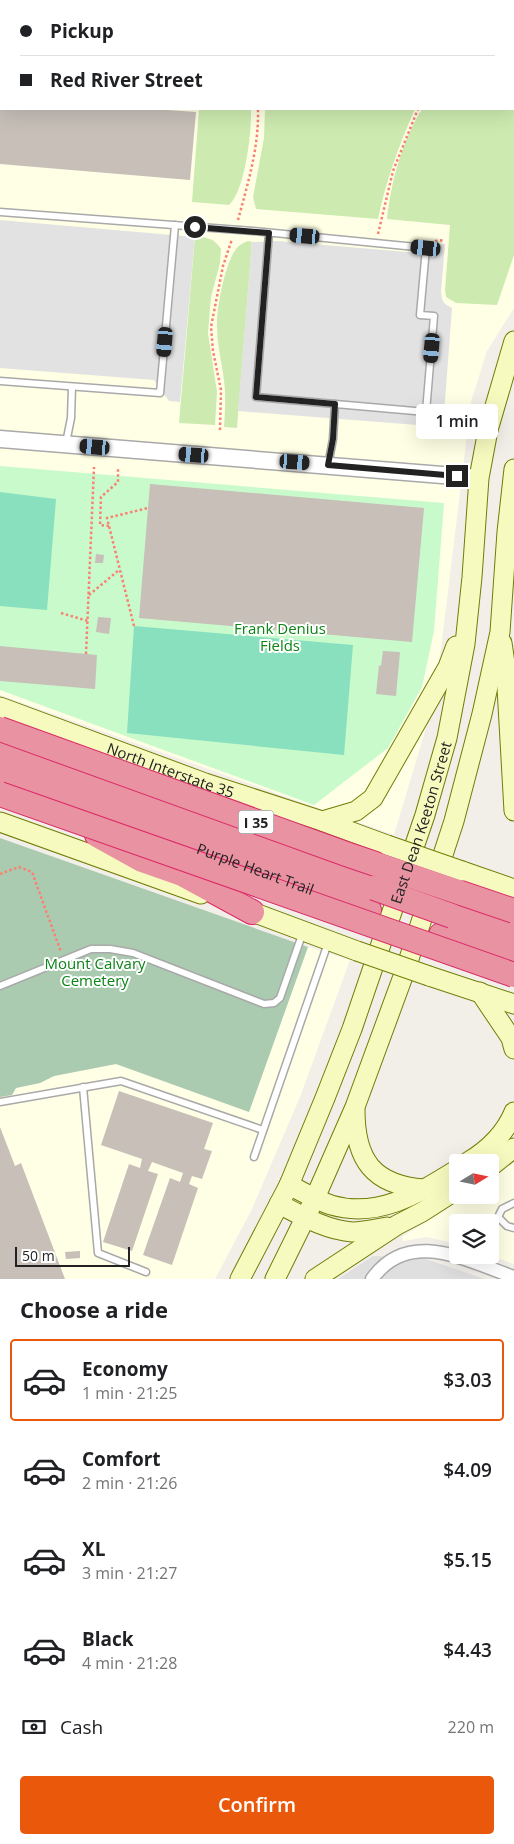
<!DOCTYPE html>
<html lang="en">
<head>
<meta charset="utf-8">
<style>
  :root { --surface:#fff; --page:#f6f6f6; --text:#202124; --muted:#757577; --line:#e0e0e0; --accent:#ea580c }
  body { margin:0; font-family:"Open Sans",sans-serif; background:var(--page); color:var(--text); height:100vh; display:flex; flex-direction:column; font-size:19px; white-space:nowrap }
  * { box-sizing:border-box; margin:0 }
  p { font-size:16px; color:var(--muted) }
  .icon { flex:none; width:28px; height:28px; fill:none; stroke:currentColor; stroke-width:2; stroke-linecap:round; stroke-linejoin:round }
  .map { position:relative; height:1279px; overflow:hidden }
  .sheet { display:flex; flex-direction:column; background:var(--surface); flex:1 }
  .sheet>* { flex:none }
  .hud { position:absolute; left:0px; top:0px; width:515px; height:110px; box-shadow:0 5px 20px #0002; display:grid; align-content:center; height:110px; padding:0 20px; background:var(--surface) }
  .needle { width:32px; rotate:80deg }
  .controls { position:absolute; left:449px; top:1154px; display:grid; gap:10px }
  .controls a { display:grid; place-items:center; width:50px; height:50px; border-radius:5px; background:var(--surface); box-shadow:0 5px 20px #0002; font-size:25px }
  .scale { position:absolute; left:15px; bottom:12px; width:115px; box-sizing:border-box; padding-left:5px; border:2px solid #222; border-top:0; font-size:14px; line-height:18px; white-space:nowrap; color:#222; -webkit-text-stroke:4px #fff; paint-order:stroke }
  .end { position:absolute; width:22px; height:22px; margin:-11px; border:6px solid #222; background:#fff; box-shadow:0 0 0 2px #fff }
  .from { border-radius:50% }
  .bubble { position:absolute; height:35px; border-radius:5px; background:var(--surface); box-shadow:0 5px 20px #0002; font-size:16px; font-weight:600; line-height:35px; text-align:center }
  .car { position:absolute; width:15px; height:30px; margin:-15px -8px; border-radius:6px; box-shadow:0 0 4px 1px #0007; background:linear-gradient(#222 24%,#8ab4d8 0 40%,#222 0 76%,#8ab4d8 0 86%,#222 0) }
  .hud b { display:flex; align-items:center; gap:18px; height:48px; font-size:19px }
  .hud b+b { border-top:1px solid var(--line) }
  .hud i { width:12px; height:12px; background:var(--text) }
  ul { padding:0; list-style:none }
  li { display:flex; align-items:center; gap:15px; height:82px; margin:0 10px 8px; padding:0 10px; border:2px solid transparent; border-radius:5px }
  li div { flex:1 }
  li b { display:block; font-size:19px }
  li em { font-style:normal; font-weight:600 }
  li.on { border-color:var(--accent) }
  li>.icon { width:45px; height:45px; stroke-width:1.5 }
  h2 { padding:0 20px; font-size:22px; line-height:60px }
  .pay { display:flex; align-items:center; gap:12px; height:55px; padding:0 20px; font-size:19px }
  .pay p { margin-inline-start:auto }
  .cta { display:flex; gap:10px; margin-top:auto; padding:10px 20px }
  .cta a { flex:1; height:58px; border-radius:5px; background:var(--accent); color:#fff; font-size:20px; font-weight:600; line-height:58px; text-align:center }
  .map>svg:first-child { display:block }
</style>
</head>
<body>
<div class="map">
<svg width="514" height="1279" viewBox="0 0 514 1279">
  <rect width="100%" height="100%" fill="#f2efe9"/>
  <polygon fill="#e0dfdf" points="373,1256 423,1258 485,1279 338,1279"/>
  <g fill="#ffffe5" fill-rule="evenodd">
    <path d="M0,0H514V308L487,351L471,402L441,649L428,721L394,835L0,695ZM1,1H514V109H1Z"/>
    <polygon points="308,947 350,960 300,1097 252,1209 215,1279 0,1279 0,1097 12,1095 16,1088 40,1083 54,1076 116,1064 249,1112"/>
    <polygon points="514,1161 514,1264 488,1255 490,1255 490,1222 458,1222 457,1244 427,1237 403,1241 402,1237 468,1195 490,1195 490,1180"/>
  </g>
  <g fill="#cdebb0">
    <path d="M514,32V255L497,305L456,303L446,297L445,290L450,225L387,219C391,182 402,141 422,109H514Z"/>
    <path d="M199,109H251C252,130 245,191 229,205L192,202Z"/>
    <path d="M265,109H415C399,145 386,181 378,219L256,209L253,197L264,138Z"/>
    <path d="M195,237C207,237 214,238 221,249L220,263L211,297L208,333L217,392L215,425L179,423Z"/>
    <path d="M248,241L252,242L237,428L224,427C225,412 226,396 224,381C222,363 217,345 217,327C216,310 225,263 236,249C239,245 243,243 248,241Z"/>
  </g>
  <polygon fill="#aacbaf" points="0,838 308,947 249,1112 116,1064 54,1076 40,1083 16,1088 12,1095 0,1097"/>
  <polygon fill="#c8facc" points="0,466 444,503 434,631 422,687 388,748 314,805 0,690"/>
  <g fill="#88e0be">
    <polygon points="0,492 56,499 47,610 0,606"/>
    <polygon points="134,626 353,645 344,755 127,733"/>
  </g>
  <g fill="#e2e2e2">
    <polygon points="0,220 195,237 180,402 169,401 154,380 0,368"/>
    <polygon points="278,241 419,253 435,245 445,244 441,292 442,299 445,304 452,308 443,427 238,411 252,242"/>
  </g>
  <g fill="#c7bfb8">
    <polygon points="0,109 153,109 196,112 190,180 0,164"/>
    <polygon points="150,484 424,508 412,642 139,618"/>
    <polygon points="96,554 104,555 103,563 95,563"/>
    <polygon points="98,617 111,618 109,634 96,632"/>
    <polygon points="0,646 97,655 95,689 0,681"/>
    <polygon points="383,651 400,652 396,696 376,694 379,665 381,666"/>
    <polygon points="119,1091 213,1123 204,1149 212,1151 202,1179 192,1176 189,1184 198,1188 172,1265 143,1255 170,1178 180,1182 183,1173 152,1162 148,1171 158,1174 132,1251 103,1242 129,1164 140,1168 142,1159 101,1145"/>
    <polygon points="0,1127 15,1166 21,1163 65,1279 0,1279"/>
    <polygon points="80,1251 80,1258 66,1259 65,1252"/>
  </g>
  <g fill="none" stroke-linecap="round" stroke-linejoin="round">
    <defs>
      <g id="service">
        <polyline points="0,212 253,231 426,248 420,315 434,316 426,412 256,397 269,233"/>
        <polyline points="0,381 160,393 175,225"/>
        <polyline points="66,443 71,418 72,387"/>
        <polyline points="328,465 333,439 335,404"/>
        <polyline points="0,986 91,949 110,949 133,953 264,1004 274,1003 280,998 303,932"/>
        <polyline points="83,1087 98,1253 146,1272"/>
        <polyline points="0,1102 121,1081 263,1130"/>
        <polyline points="254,1157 328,943"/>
        <polyline points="514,1203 502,1209 498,1217 507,1226 514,1228"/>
      </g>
      <path id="minor" d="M372,1279C409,1227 467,1261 514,1277"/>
      <polyline id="tertiary" points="0,439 479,478"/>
      <g id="secondary">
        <polyline points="502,643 506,670 514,811"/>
        <path id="s1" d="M0,707L205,783L322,821L387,845"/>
        <polyline points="322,821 356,811 373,798 448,667 456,646"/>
        <polyline points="0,822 201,894"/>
        <polyline points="462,871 514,889"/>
        <polyline points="239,907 357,951"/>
        <polyline points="429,976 514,1004"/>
        <polyline points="480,992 511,1038 514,1049"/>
        <path d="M355,1110C355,1160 373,1185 424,1189"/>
        <path d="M468,1162C488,1150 505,1134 514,1112"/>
        <polyline points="490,1167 514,1148"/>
        <path d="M289,1185C303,1192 316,1200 331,1205C379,1219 419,1193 458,1169"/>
        <path d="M279,1204C302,1216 326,1230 352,1232C364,1232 376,1229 387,1227"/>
        <path id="s2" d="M240,1279L289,1185L325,1098L352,1029L425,815L447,738L465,644L472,577L479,478L488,430L514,341"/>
        <polyline points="275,1279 315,1198 355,1107 405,971 454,821 482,714 500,632 507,532 514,469"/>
        <polyline points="315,1279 397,1225 422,1212 458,1189"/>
      </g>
      <g id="motorway">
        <polyline points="0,753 374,888"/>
        <path id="s3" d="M0,775L369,910"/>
        <polyline points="97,835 142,860 182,874 252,912"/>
        <polyline points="452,916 514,935"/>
        <polyline points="441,935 514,958"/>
      </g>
    </defs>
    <use href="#service" stroke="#a9a9a9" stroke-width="9"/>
    <use href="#minor" stroke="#a9a9a9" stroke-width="15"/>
    <use href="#tertiary" stroke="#a9a9a9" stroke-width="19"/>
    <use href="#secondary" stroke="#707d05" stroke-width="21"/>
    <use href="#motorway" stroke="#dc2a67" stroke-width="26"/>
    <g stroke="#fa8072" stroke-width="2.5" stroke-dasharray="2.5 2.5" stroke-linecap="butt">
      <polyline points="177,0 195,1"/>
      <polyline points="259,1 259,0"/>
      <polyline points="428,1 428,0"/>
      <polyline points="474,1 475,0"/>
      <path d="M238,220C248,183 259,147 258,109"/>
      <polyline points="378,234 393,171 418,109"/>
      <polyline points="435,241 445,240"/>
      <polyline points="220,430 221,390 213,351 211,327 223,266 232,239"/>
      <polyline points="109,526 100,525 101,497 118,482 118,468"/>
      <polyline points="89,595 119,570"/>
      <polyline points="61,613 88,621"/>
      <polyline points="134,626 107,518 148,508"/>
      <polyline points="86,654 94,467"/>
      <polyline points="0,874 19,867 32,872 61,952"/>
    </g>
    <use href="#service" stroke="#fff" stroke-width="6"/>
    <use href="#minor" stroke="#fff" stroke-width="12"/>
    <use href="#tertiary" stroke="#fff" stroke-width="16"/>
    <use href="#secondary" stroke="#f7fabf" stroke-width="19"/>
    <use href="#motorway" stroke="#e892a2" stroke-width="24"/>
    <defs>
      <g id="secondary-bridge">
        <polyline points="387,845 462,871"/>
        <polyline points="357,951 429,976"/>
      </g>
      <g id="motorway-bridge">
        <polyline points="0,729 349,855 514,911"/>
        <polyline points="0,794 514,975"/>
        <polyline points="374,888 452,916"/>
      </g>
    </defs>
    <use href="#secondary-bridge" stroke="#707d05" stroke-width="21" stroke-linecap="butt"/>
    <use href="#motorway-bridge" stroke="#dc2a67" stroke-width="26" stroke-linecap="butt"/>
    <use href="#secondary-bridge" stroke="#f7fabf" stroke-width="19"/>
    <use href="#motorway-bridge" stroke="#e892a2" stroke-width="24"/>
  </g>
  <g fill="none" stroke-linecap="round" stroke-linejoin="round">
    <polyline stroke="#222" stroke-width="6" points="195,227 269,233 256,397 335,404 333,439 328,465 457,476"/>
  </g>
  <g text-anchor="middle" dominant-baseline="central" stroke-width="4" stroke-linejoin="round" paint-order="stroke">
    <rect fill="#fff" stroke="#646464" stroke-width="1" x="238.5" y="810.5" width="35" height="23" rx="4"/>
    <g font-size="14" font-weight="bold" fill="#222">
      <text x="256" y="822">I 35</text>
    </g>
    <g font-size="15" fill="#0c8416" stroke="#fff">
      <text x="280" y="628">Frank Denius<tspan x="280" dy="17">Fields</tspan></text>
      <text x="95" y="963">Mount Calvary<tspan x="95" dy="17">Cemetery</tspan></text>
    </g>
    <g font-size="15" fill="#222" stroke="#fff">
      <text stroke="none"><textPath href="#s1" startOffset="182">North Interstate 35</textPath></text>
      <text stroke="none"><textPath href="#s2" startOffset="492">East Dean Keeton Street</textPath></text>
      <text stroke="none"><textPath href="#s3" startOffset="272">Purple Heart Trail</textPath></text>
    </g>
  </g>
</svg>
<div class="controls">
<a><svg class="needle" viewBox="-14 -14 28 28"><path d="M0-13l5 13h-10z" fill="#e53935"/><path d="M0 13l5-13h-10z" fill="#757577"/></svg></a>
<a><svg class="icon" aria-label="layers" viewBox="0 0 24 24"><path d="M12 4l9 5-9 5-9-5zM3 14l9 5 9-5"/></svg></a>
</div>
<div class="scale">50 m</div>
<i class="end from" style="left:195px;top:227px"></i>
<i class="end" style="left:457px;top:476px"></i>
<div class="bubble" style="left:416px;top:404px;width:82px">1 min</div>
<i class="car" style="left:305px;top:236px;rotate:275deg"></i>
<i class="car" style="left:426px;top:248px;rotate:276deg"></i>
<i class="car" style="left:165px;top:342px;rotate:185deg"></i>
<i class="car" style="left:432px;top:348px;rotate:185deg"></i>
<i class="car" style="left:95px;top:447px;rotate:275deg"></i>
<i class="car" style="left:194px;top:455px;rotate:274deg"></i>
<i class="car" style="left:295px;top:462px;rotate:94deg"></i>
<div class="hud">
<b><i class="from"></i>Pickup</b>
<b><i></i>Red River Street</b>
</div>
</div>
<section class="sheet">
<h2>Choose a ride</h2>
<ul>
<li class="on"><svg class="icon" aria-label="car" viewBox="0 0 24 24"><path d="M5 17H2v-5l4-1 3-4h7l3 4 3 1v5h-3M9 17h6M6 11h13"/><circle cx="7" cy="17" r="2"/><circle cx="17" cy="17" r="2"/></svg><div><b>Economy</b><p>1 min · 21:25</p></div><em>$3.03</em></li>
<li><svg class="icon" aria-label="car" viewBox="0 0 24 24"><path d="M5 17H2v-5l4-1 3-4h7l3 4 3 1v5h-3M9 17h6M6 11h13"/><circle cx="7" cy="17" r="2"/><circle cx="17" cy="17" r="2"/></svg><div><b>Comfort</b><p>2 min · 21:26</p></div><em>$4.09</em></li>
<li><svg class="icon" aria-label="car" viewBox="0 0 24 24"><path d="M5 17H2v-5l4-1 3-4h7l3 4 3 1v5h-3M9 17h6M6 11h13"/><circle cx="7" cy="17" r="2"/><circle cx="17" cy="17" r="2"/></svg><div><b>XL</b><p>3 min · 21:27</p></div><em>$5.15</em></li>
<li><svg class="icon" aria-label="car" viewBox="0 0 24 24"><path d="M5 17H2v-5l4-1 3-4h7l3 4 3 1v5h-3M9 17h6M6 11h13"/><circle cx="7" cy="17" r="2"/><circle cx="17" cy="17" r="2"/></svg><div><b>Black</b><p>4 min · 21:28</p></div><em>$4.43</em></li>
</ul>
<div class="pay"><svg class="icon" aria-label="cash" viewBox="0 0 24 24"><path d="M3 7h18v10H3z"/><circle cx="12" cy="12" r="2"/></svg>Cash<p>220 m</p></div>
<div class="cta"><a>Confirm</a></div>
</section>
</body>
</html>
